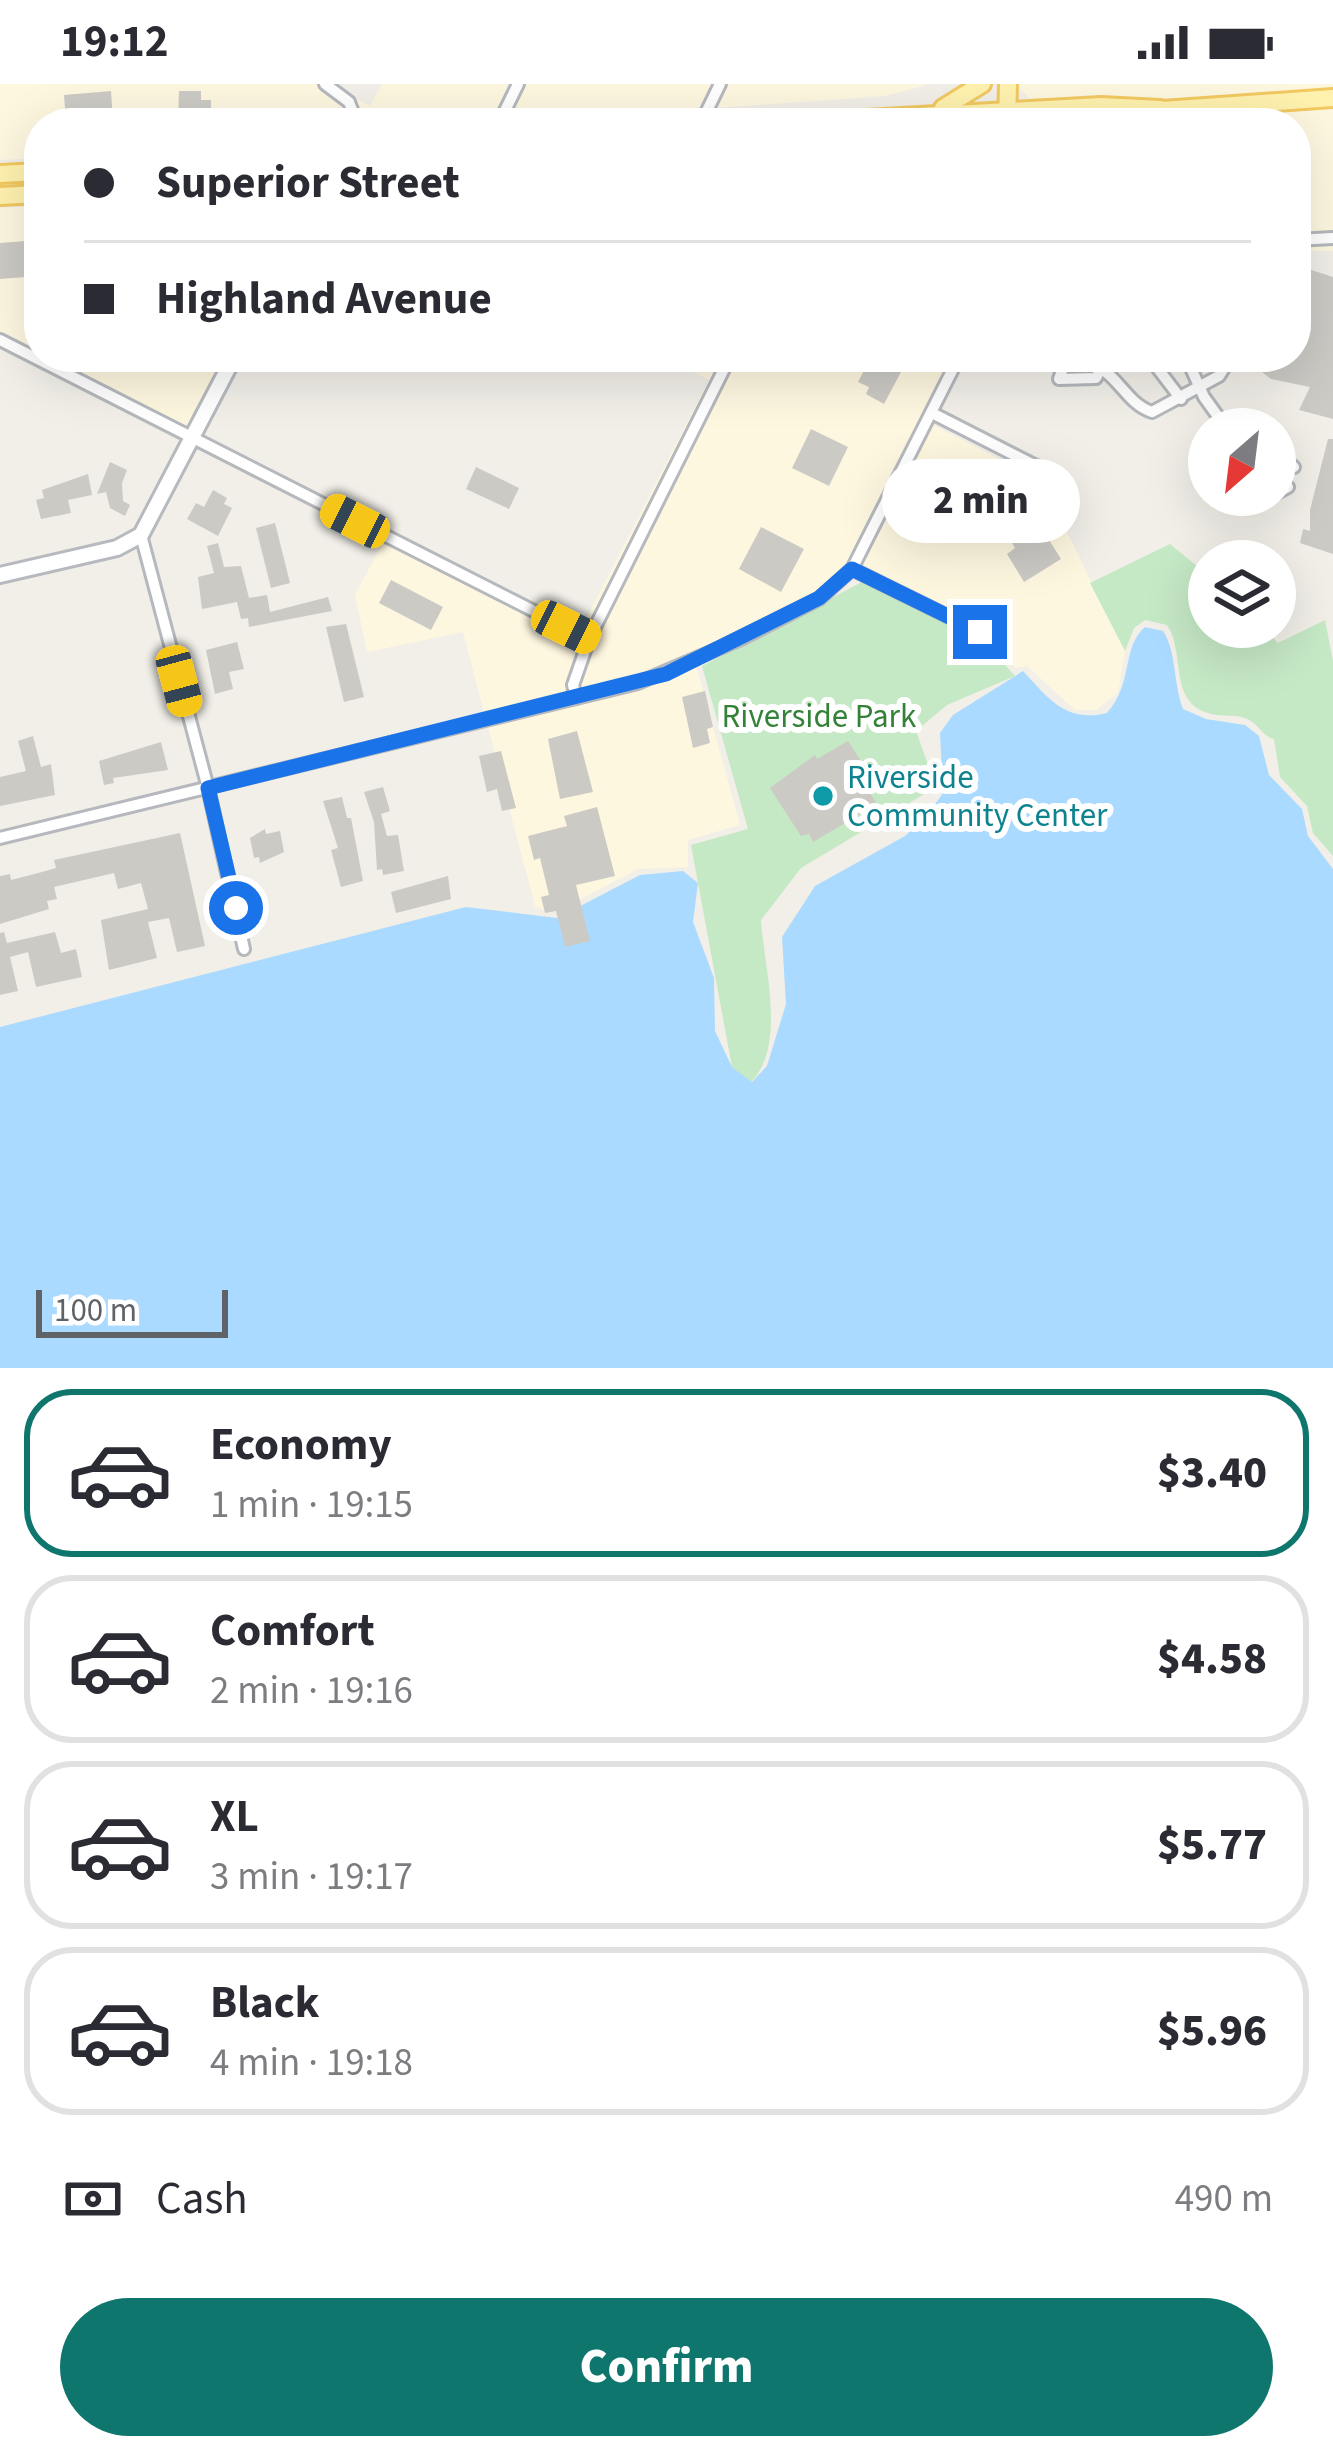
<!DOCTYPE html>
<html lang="en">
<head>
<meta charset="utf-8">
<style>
  :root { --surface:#fff; --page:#f2f2f3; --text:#2b2b33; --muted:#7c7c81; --line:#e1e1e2; --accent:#0f766e }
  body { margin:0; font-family:"Source Sans 3",sans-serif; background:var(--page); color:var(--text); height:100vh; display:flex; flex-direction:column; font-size:45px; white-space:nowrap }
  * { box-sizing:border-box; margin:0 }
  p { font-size:39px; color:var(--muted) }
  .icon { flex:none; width:66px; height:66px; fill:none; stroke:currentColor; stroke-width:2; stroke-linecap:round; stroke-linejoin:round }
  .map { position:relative; height:1284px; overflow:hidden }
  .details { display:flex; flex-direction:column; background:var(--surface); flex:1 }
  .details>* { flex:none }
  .banner { position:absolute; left:24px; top:24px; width:1287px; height:264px; border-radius:48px; box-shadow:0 12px 48px #0002; display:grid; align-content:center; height:264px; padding:0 60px; background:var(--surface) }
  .needle { width:78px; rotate:208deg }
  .tools { position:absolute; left:1188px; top:324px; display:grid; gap:24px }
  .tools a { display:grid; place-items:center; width:108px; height:108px; border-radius:50%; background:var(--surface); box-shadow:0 12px 48px #0002; font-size:60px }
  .scale { position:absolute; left:36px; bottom:30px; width:192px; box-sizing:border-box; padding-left:12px; border:6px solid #5f6368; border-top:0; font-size:33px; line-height:42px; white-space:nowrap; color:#5f6368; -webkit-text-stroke:9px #fff; paint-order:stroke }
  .end { position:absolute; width:54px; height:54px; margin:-27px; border:15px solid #1a73e8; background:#fff; box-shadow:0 0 0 6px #fff }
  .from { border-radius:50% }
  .bubble { position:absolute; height:84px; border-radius:42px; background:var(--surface); box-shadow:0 12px 48px #0002; font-size:39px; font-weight:800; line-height:84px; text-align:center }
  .car { position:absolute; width:36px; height:72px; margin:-36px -18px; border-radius:15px; box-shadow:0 0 9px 3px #0007; background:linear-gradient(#f5c518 24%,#345 0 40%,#f5c518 0 76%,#345 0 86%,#f5c518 0) }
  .banner b { display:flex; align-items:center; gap:42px; height:114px; font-size:45px }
  .banner b+b { border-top:3px solid var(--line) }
  .banner i { width:30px; height:30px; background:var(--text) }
  ul { padding:21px 0 0; list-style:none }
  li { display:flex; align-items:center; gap:36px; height:168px; margin:0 24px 18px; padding:0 36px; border:6px solid var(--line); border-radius:48px }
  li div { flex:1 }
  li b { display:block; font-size:45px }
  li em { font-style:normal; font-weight:800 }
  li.active { border-color:var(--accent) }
  li>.icon { width:108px; height:108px; stroke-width:1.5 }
  .pay { display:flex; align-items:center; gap:30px; height:132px; padding:0 60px; font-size:45px }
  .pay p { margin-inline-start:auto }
  .primary-button { display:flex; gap:24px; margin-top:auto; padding:24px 60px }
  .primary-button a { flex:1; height:138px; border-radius:72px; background:var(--accent); color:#fff; font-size:48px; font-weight:800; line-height:138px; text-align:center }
  .status { display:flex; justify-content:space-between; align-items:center; height:84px; padding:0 60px; background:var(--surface); direction:ltr }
  .status svg { height:33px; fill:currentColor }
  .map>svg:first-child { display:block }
</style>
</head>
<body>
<div class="status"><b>19:12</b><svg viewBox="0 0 49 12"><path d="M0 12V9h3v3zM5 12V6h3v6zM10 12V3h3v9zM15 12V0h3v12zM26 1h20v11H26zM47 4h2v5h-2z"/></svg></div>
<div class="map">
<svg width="1333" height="1284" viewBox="0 0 1333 1284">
  <rect width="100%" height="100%" fill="#f1efe8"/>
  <g fill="#fef7e0">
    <polygon points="0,0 328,0 370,22 382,0 930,0 885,12 505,39 39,39 39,74 0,76"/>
    <polygon points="1015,0 1333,0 1333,7 1160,18 1126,14 1044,18 1033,18"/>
    <polygon points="1333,21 1333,167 1296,167 1296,39 1114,39"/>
    <polygon points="39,122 39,271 0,254 0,124"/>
    <polygon points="42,273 226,273 187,346"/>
    <polygon points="667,273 962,273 933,341 1042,397 1125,567 1118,609 1096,626 1075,626 1027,582 1016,584 982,546 860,492 843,498 696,581 740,741 688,756 688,783 638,785 556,828 543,826 535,822 463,548 367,568 355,511 387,451 578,551 709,296"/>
  </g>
  <g fill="#c5e8c5">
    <path d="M1170,460L1209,492V543H1263L1278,559L1325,536L1333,577V772L1313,749L1307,722L1280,693L1274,655C1261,652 1259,639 1245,634C1233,630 1219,633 1208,629C1168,617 1186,569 1167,541L1145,536L1134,544L1125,567L1090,499Z"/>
    <path d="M862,498L979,552L1015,592L947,621L916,647L936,703L801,784L761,836C764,884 787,961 751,998L732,983L691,761L748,745L702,582Z"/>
  </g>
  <path fill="#aadaff" d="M1145,543L1163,547C1177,569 1173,600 1183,625L1206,635L1245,641L1259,652L1269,691L1302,725L1308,752L1333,785V1284H0V943L466,823L557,834L640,791L683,787L698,799L693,838L714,894L715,947L732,983L752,998L767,982L786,920L782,853L815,802L905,752L928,730L943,709L940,649L953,631L1023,587C1049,615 1066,639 1107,629C1134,599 1121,564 1145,543Z"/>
  <g fill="#cccac5">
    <polygon points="111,7 113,39 66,39 64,11"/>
    <polygon points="179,7 201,7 201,16 211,16 211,39 178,39"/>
    <polygon points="39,156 39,192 0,195 0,159"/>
    <polygon points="1296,181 1333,193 1333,335 1299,326 1310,303 1271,295 1262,288 1266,277 1273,273 1296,273"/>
    <polygon points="871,273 909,273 884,320 866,310 869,303 858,298"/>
    <polygon points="811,345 848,363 829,402 792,384"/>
    <polygon points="1328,355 1333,355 1333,470 1300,459 1303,445 1310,447 1310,426"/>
    <polygon points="110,378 127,386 122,399 123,417 130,421 125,432 110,424 106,408 97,410"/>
    <polygon points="476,383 519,404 509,425 466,405"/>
    <polygon points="88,390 92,411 68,416 71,429 41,435 36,416 44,414 42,406"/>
    <polygon points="213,406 227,414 224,420 232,424 218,452 187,435 196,419 204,423"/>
    <polygon points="275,439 290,499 271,504 256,444"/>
    <polygon points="1039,440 1061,475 1024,498 1007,470 1015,464 1011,457"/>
    <polygon points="761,443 804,465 781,508 739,485"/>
    <polygon points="218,459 224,483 241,482 249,514 267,511 270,528 328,513 332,527 249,543 248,534 241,535 237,518 202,525 198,493 214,489 207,462"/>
    <polygon points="391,496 443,523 431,546 379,519"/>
    <polygon points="346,540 364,613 344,618 326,543"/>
    <polygon points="237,558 244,585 229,588 233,605 215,610 206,566"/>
    <polygon points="705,607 713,643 707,645 710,659 693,664 682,613"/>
    <polygon points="577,647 593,708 560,715 548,655"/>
    <polygon points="33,652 41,683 51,680 55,711 0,722 0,693 26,687 18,657"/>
    <polygon points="848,657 866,685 858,690 877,720 813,758 809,750 801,752 770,704 815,671 817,675"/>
    <polygon points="161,658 168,686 113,694 114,699 104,701 99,677"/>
    <polygon points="501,667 516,724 502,727 497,705 487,708 479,672"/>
    <polygon points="383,703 390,727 381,730 387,752 398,751 404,787 383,791 382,785 377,786 374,738 364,708"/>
    <polygon points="342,713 347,734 351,734 363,797 341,803 331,766 338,764 323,717"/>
    <polygon points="597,723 615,792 576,801 590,857 565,863 556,827 545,829 541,813 549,811 540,774 534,776 528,752 567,742 564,732"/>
    <polygon points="265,745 266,750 280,747 284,768 260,779 259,773 254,774 250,754"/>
    <polygon points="180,749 205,862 177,868 169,834 148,838 157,874 109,886 101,836 148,825 141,799 118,805 114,789 54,803 57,815 47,817 49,825 0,840 0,792 10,790 11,796 42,788 56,784 54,776"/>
    <polygon points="448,792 451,815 396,829 391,808"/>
    <polygon points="4,848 7,859 55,848 61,869 76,865 82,893 36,903 28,868 10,873 18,907 0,911 0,849"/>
  </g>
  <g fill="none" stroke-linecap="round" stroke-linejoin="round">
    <defs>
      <g id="street">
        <polyline points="325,0 349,18 357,39"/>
        <polyline points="499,39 518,0"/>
        <polyline points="701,39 720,0"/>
        <polyline points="1296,156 1333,154"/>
        <polyline points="0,256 589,555"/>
        <polyline points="1067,273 1059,295 1096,294 1107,273"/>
        <polyline points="1149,273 1181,315"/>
        <polyline points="1186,273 1204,313 1227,345"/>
        <path d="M1102,285C1121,298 1130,321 1152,328L1219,292L1231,273"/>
        <polyline points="932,329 1044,386"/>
        <polyline points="1275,367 1294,383"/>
        <polyline points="1275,410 1288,403"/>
        <polyline points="141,451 208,704 244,865"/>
        <polyline points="852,485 980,548"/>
        <polyline points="576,614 573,601 589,555 730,273"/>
        <polyline points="0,754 638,599 741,555 819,515 852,485 959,273"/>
      </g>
      <polyline id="secondary" points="0,491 117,464 141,451 234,273"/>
      <g id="primary">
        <polyline points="943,24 982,0"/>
        <polyline points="1148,27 1333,14"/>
        <polyline points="794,39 1101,22 1160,25"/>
        <polyline points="1007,39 1008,0"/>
        <polyline points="1060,39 1117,31"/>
        <polyline points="0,90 39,88"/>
        <polyline points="0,112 39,110"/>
      </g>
    </defs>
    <use href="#street" stroke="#b5b8bc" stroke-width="16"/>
    <use href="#secondary" stroke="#b6babf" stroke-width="20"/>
    <use href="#primary" stroke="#f2c960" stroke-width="22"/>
    <use href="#street" stroke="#fff" stroke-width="10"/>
    <use href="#secondary" stroke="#fff" stroke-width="14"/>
    <use href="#primary" stroke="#fff2af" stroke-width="16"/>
  </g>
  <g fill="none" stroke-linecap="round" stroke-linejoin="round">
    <polyline stroke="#1a73e8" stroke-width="15" points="236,824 208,704 666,590 819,514 852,485 980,548"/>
  </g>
  <circle fill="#0f9aa8" stroke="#fff" stroke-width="4.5" cx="823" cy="712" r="12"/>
  <g text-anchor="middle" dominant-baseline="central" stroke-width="12" stroke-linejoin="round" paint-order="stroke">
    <g font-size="33" fill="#348238" stroke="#fff">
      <text x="819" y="632">Riverside Park</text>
    </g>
    <g font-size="33" fill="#0d838f" stroke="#fff" text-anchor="start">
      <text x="847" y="693">Riverside<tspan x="847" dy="38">Community Center</tspan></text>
    </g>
  </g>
</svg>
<div class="tools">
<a><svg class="needle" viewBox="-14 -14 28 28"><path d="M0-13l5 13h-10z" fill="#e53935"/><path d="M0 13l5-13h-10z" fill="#7c7c81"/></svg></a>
<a><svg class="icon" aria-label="layers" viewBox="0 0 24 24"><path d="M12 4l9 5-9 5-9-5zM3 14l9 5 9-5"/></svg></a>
</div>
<div class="scale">100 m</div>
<i class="end from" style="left:236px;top:824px"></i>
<i class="end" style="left:980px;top:548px"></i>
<div class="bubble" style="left:882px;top:375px;width:198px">2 min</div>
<i class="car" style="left:355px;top:437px;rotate:297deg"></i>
<i class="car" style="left:566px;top:543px;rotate:116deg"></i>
<i class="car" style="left:179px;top:597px;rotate:165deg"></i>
<div class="banner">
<b><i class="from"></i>Superior Street</b>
<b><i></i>Highland Avenue</b>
</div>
</div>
<section class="details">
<ul>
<li class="active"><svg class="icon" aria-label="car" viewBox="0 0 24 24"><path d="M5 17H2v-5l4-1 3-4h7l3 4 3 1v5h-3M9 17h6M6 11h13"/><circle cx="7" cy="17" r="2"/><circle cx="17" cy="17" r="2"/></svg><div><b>Economy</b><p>1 min · 19:15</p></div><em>$3.40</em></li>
<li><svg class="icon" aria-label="car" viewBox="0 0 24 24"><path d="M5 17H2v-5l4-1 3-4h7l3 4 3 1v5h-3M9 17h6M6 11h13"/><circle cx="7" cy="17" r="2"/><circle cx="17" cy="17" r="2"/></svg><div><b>Comfort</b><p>2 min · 19:16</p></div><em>$4.58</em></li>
<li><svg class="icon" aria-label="car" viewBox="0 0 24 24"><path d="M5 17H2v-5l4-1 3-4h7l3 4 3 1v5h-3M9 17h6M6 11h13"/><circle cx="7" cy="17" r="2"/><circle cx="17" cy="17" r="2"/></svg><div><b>XL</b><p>3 min · 19:17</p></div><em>$5.77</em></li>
<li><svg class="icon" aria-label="car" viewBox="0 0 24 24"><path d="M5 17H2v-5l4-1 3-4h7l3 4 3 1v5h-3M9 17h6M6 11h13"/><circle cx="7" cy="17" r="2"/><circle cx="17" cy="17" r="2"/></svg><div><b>Black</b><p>4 min · 19:18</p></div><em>$5.96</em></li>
</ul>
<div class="pay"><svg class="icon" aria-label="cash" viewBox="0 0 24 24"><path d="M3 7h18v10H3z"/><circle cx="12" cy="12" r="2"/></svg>Cash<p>490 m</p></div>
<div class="primary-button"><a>Confirm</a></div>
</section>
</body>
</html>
